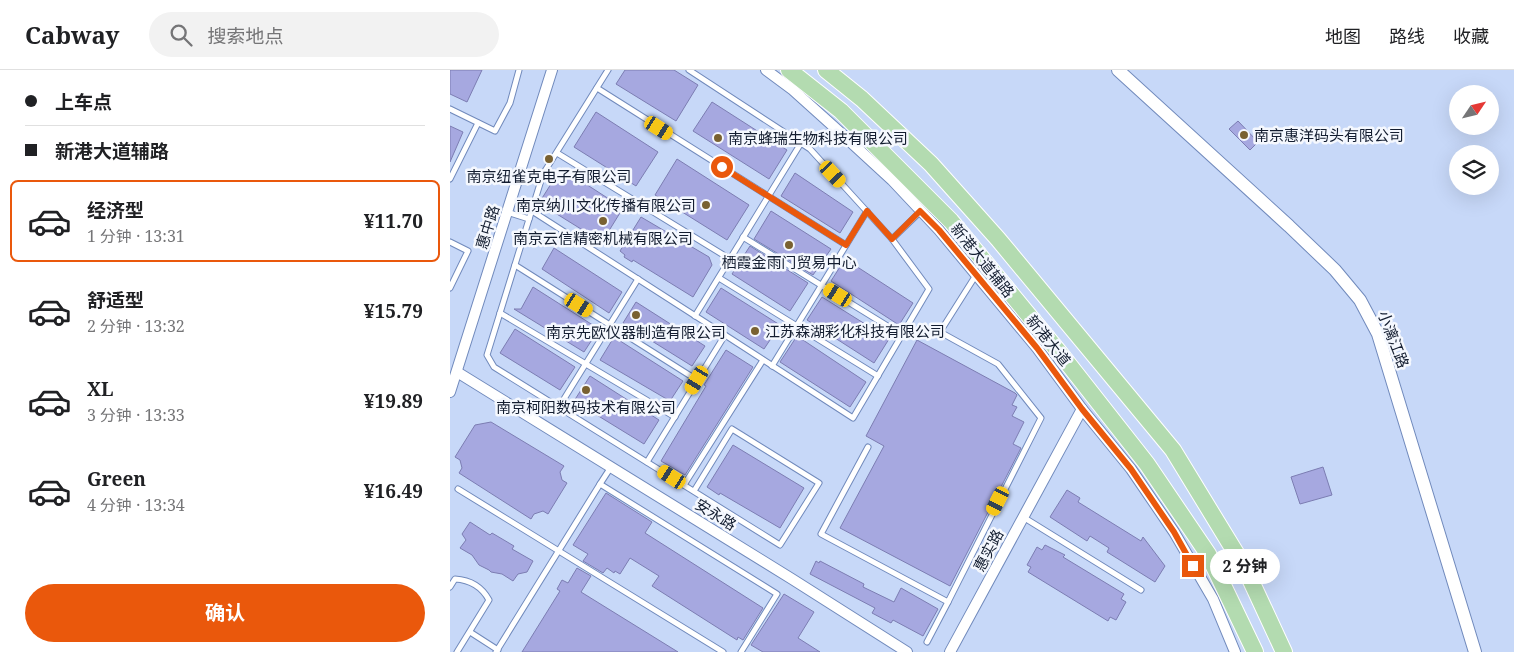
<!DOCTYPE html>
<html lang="zh">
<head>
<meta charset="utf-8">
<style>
  :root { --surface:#fff; --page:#f2f2f2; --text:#202124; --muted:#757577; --line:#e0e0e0; --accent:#ea580c }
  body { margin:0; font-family:"Noto Serif","Noto Sans SC",serif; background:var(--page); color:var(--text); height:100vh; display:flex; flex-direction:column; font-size:19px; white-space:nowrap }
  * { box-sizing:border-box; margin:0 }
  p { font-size:16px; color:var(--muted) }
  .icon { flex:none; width:28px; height:28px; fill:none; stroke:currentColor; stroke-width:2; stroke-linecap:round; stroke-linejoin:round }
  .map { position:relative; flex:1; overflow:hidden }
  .sheet { display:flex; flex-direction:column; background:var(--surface); width:450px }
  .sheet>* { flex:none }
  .hud { display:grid; align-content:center; height:110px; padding:0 25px; background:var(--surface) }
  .needle { width:32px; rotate:55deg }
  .fabs { position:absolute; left:999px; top:15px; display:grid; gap:10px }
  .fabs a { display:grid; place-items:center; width:50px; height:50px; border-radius:50%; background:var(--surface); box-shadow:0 5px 20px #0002; font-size:25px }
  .end { position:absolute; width:22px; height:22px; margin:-11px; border:6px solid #ea580c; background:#fff; box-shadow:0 0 0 2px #fff }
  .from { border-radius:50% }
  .bubble { position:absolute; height:35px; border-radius:18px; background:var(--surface); box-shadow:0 5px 20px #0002; font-size:16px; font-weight:700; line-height:35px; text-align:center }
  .car { position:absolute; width:15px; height:30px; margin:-15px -8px; border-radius:6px; box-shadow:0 0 4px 1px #0007; background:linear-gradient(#f5c518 24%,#345 0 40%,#f5c518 0 76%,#345 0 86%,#f5c518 0) }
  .hud b { display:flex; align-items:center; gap:18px; height:48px; font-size:19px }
  .hud b+b { border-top:1px solid var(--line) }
  .hud i { width:12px; height:12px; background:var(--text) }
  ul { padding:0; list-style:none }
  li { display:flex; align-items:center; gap:15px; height:82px; margin:0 10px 8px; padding:0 15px; border:2px solid transparent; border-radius:8px }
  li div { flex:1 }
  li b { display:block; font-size:19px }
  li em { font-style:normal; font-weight:700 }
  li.current { border-color:var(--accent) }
  li>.icon { width:45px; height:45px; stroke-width:1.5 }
  .button { display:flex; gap:10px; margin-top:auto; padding:10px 25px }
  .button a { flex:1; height:58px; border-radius:30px; background:var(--accent); color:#fff; font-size:20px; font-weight:700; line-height:58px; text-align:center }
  header { display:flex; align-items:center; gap:30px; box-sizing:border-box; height:70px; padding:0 25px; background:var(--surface); border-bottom:1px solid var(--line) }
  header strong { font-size:24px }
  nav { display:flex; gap:28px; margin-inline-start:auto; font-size:18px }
  .search { width:350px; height:45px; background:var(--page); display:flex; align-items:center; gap:12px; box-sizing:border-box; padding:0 18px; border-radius:28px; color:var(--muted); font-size:19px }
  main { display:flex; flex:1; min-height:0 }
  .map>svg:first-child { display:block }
</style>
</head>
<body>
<header>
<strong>Cabway</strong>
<div class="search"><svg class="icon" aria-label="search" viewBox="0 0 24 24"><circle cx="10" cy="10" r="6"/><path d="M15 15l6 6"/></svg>搜索地点</div>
<nav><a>地图</a><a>路线</a><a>收藏</a></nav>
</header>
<main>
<section class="sheet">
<div class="hud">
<b><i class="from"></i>上车点</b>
<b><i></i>新港大道辅路</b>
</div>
<ul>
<li class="current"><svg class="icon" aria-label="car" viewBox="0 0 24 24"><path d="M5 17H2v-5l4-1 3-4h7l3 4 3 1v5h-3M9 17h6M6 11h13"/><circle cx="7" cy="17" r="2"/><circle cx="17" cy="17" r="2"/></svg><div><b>经济型</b><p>1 分钟 · 13:31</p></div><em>¥11.70</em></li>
<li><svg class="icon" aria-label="car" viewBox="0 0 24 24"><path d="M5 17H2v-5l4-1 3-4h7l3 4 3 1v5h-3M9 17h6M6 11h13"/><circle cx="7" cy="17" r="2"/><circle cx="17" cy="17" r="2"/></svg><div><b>舒适型</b><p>2 分钟 · 13:32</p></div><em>¥15.79</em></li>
<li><svg class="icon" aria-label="car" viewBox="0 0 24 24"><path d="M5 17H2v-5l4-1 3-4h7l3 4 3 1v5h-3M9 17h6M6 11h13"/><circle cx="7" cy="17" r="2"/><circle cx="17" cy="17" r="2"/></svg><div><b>XL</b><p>3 分钟 · 13:33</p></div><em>¥19.89</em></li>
<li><svg class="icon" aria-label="car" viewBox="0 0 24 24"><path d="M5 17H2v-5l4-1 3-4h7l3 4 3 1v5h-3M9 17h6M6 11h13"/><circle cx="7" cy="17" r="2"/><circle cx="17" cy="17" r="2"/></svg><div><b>Green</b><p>4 分钟 · 13:34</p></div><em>¥16.49</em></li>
</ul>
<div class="button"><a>确认</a></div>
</section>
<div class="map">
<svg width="1064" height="582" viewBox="0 0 1064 582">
  <rect width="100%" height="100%" fill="#c7d8f8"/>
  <g fill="#a6a8e0" stroke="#7c7db2">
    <polygon points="0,0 32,0 17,32 0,24"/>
    <polygon points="175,0 224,0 248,15 226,51 166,14"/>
    <polygon points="262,32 337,80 319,109 243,61"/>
    <polygon points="146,42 208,82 186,116 124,77"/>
    <polygon points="788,51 808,72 800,80 779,59"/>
    <polygon points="0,56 13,62 0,92"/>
    <polygon points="227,89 299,135 277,170 205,125"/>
    <polygon points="111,98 173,138 152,172 89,133"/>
    <polygon points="345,103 403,142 390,163 331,126"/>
    <polygon points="321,141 381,179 363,205 304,169"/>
    <polygon points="191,147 259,187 262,195 243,227 183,190 182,192 174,187 175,185 170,181"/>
    <polygon points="300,176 358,213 340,241 282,204"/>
    <polygon points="104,178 172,222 159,243 92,199"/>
    <polygon points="395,189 463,233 449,255 381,211"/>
    <polygon points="83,217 149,259 134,282 64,239 71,239"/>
    <polygon points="271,218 330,255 314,279 256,242"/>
    <polygon points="372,227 439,269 424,293 357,250"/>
    <polygon points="186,232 255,276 242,296 173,253"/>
    <polygon points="65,259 125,297 110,320 50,283"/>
    <polygon points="347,266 416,312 400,337 330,292"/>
    <polygon points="164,267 233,311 220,331 150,290"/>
    <polygon points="467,270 565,323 567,325 562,335 567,337 562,346 574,352 563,374 571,378 500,516 390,458 434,376 416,366"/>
    <polygon points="276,280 303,297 235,405 211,391 256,316 254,315"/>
    <polygon points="140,306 209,350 194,374 124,331"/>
    <polygon points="41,352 114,396 110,402 112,410 117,413 98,444 93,441 84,444 81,449 9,403 12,398 10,390 5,387 25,355"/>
    <polygon points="283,375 354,418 330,458 270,423 269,425 257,417"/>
    <polygon points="873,397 882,425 850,434 841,407"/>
    <polygon points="617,420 630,428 628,432 691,471 693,467 715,496 705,512 657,482 659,478 640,466 637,471 600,447"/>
    <polygon points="156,423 202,452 195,463 313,538 293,570 288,567 287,570 202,516 209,506 180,488 170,504 165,501 164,503 157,498 153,503 133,491 138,484 123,475"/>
    <polygon points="20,452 40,465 42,463 64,476 62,479 83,491 77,502 68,504 63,511 52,504 41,502 39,500 29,495 22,485 10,478 16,470 12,464"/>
    <polygon points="595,475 615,485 613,487 674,524 671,529 676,532 666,550 660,547 658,551 578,502 581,497 577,495 587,477 592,480"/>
    <polygon points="366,491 369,493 370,491 414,514 413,517 444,532 451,518 488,539 473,566 443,550 441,553 422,543 425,538 360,504"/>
    <polygon points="127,498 141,506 131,522 228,582 72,582 110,521 107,519 112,510 118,513"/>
    <polygon points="334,524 364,542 348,568 370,582 313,582 301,575"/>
  </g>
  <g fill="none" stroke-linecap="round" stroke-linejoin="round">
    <defs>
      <g id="service">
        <polyline points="158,0 93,104 37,285 44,297 330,475 369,413 282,359 244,421"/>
        <polyline points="239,0 360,79 442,169 471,141"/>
        <polyline points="147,18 396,175"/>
        <polyline points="0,39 45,61 60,33 69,0"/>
        <polyline points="107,83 280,189"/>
        <polyline points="0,109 28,53"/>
        <polyline points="82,141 275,265"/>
        <polyline points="57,142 79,149"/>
        <polyline points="293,167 452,265"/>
        <polyline points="0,172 18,181 0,218"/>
        <polyline points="65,195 247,310"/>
        <polyline points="269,208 428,306"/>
        <polyline points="50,243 225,347"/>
        <polyline points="245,246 351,73"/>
        <polyline points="322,296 417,141"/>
        <polyline points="109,337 188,209"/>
        <polyline points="418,377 371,464 498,532 591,348 548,294 490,262 526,205"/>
        <polyline points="197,392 275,265 403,348 479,219 442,169"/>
        <polyline points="150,414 161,397"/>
        <polyline points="234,415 313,290"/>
        <polyline points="8,419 273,582"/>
        <polyline points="573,447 691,520"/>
        <path d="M0,517L5,509C21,510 32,517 39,530L7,582"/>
        <polyline points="20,562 48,580"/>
        <polyline points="477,572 498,532"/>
        <polyline points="46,582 150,414 327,524 291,582"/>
      </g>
      <g id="minor">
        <polyline points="316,0 343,20 393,65 442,110 489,160 587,278 632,339 681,399 724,462 763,529 785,582"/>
        <polyline points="7,302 342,509 457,582"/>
        <polyline points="0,322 102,0"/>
        <polyline points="500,582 632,339"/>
      </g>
      <polyline id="tertiary" points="668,0 839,156 885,200 910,230 928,264 1025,582"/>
      <g id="primary">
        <polyline points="339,0 391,41 501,151 609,282 697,394 758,484 805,582"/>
        <polyline points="376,0 412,29 481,94 548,169 723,380 795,498 834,582"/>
      </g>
    </defs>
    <use href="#service" stroke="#718abc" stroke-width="7"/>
    <use href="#minor" stroke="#718abc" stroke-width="12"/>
    <use href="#tertiary" stroke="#718abc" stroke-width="14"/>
    <use href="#primary" stroke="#fff" stroke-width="18"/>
    <use href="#service" stroke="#fff" stroke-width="5"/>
    <use href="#minor" stroke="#fff" stroke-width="10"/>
    <use href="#tertiary" stroke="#fff" stroke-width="12"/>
    <use href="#primary" stroke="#b3dbb0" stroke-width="16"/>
  </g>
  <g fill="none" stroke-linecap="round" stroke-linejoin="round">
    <polyline stroke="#ea580c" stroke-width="6" points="272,97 396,175 417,141 442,169 470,141 489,160 587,278 632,339 681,399 724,462 743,496"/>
  </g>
  <g fill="#796131" stroke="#f5f8fe" stroke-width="2">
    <circle cx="794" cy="65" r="5"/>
    <circle cx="268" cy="68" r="5"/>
    <circle cx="99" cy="89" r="5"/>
    <circle cx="256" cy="135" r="5"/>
    <circle cx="153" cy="151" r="5"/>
    <circle cx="339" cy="175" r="5"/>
    <circle cx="186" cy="245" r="5"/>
    <circle cx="305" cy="261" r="5"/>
    <circle cx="136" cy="320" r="5"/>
  </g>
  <g text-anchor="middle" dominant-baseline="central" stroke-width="5" stroke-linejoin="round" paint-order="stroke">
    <g font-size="15" fill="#131d30" stroke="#f5f8fe">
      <text x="804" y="65" text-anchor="start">南京惠洋码头有限公司</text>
      <text x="278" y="68" text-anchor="start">南京蜂瑞生物科技有限公司</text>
      <text x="99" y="106">南京纽雀克电子有限公司</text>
      <text x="246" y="135" text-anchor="end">南京纳川文化传播有限公司</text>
      <text x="153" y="168">南京云信精密机械有限公司</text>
      <text x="339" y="192">栖霞金雨门贸易中心</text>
      <text x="315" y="261" text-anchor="start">江苏森湖彩化科技有限公司</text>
      <text x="186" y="262">南京先欧仪器制造有限公司</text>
      <text x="136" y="337">南京柯阳数码技术有限公司</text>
    </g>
    <g font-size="15" fill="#131d30" stroke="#f5f8fe">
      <text transform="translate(37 157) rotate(-73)">惠中路</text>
      <text transform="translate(533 190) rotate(51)">新港大道辅路</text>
      <text transform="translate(944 269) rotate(69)">小漓江路</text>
      <text transform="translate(599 270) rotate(51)">新港大道</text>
      <text transform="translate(266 444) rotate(32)">安永路</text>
      <text transform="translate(538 480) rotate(-62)">惠实路</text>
    </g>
  </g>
</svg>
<div class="fabs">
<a><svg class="needle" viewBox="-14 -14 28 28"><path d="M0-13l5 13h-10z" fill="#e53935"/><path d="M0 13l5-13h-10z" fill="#757577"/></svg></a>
<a><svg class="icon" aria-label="layers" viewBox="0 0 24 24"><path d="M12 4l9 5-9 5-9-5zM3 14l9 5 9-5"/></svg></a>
</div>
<i class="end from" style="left:272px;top:97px"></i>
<i class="end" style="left:743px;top:496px"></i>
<div class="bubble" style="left:760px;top:479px;width:70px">2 分钟</div>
<i class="car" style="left:209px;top:58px;rotate:122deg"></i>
<i class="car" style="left:383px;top:104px;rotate:137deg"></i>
<i class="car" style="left:388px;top:225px;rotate:301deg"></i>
<i class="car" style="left:129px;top:235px;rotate:122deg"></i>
<i class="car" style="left:247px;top:310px;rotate:211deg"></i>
<i class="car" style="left:222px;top:407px;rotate:302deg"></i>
<i class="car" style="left:548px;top:431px;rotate:207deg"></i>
</div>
</main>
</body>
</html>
